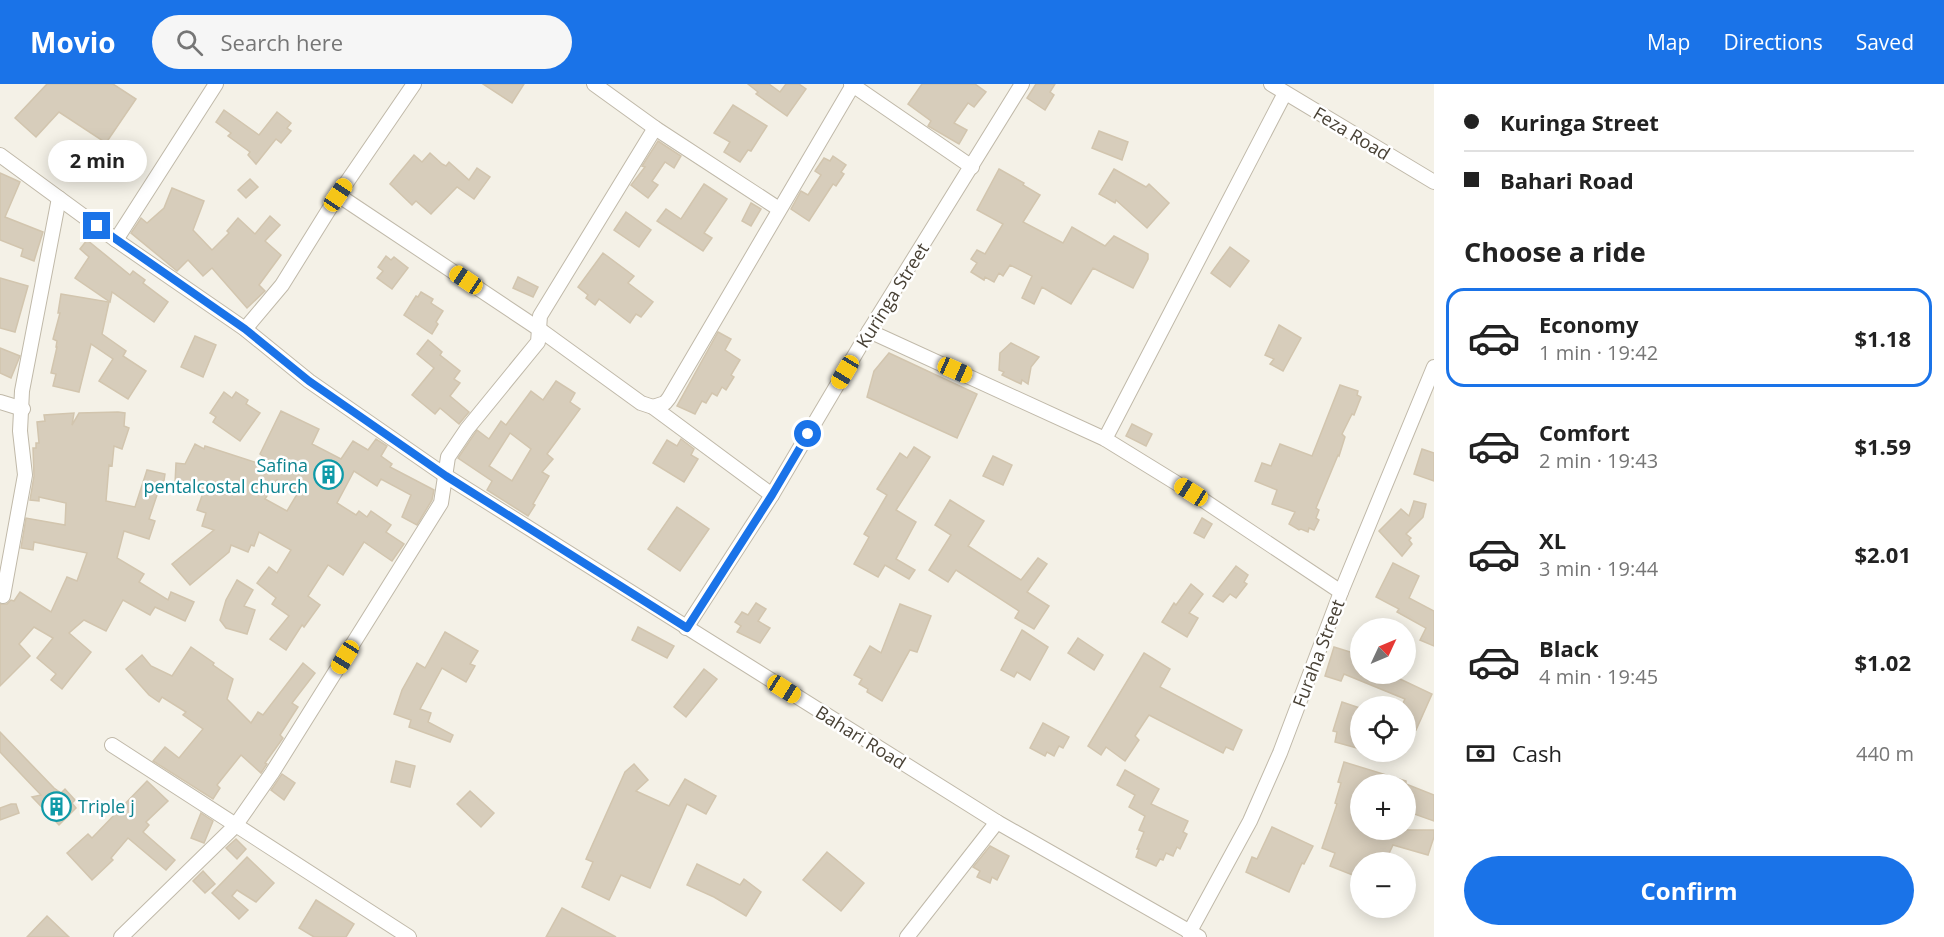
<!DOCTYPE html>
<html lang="en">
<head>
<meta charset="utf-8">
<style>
  :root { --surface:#fff; --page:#f6f6f6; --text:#222; --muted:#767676; --line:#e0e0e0; --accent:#1a73e8 }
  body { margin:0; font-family:"Open Sans",sans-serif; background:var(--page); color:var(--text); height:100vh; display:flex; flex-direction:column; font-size:22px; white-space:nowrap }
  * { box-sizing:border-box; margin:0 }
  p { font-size:20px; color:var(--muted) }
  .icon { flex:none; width:33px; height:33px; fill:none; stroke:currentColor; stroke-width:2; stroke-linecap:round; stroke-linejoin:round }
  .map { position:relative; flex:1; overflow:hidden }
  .side { display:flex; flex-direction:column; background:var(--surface); width:510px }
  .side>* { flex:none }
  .banner { display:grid; align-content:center; height:132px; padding:0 30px; background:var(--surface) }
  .needle { width:39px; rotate:46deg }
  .tools { position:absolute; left:1350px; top:534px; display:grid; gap:12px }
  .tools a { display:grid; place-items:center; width:66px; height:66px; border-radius:50%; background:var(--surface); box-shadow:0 3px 15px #0003; font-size:30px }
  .end { position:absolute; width:27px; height:27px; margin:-14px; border:8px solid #1a73e8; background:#fff; box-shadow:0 0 0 3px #fff }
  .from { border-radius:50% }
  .bubble { position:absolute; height:42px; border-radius:21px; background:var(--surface); box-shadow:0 3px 15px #0003; font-size:20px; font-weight:700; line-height:42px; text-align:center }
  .car { position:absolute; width:18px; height:36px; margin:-18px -9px; border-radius:8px; box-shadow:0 0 4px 2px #0007; background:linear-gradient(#f5c518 24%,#345 0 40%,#f5c518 0 76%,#345 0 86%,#f5c518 0) }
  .banner b { display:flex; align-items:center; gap:21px; height:57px; font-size:22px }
  .banner b+b { border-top:2px solid var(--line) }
  .banner i { width:15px; height:15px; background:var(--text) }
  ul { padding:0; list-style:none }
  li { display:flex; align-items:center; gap:18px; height:99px; margin:0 12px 9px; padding:0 18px; border:3px solid transparent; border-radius:18px }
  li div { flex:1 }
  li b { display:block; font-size:22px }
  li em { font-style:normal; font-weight:700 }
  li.current { border-color:var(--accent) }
  li>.icon { width:54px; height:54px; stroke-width:1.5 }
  h2 { padding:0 30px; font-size:27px; line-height:72px }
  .pay { display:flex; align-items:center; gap:15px; height:66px; padding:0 30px; font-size:22px }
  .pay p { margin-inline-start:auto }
  .action { display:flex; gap:12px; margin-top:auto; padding:12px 30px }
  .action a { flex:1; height:69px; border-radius:36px; background:var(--accent); color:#fff; font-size:24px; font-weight:700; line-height:69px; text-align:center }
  header { display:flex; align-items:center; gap:36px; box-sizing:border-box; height:84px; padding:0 30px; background:var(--accent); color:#fff }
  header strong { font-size:28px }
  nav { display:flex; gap:33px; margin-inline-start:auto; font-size:21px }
  .search { width:420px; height:54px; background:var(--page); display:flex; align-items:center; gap:15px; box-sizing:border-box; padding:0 21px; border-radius:33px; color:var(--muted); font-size:22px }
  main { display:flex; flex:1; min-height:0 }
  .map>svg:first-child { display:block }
</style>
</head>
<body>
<header>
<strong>Movio</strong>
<div class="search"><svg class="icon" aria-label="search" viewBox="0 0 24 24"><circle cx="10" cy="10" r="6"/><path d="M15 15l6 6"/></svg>Search here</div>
<nav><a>Map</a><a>Directions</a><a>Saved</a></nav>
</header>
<main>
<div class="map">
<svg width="1434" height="853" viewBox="0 0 1434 853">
  <rect width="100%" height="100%" fill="#f4f1e7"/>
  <g fill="#d7cdbb" stroke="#d2c5ae" stroke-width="1.5" fill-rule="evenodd">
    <polygon points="47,0 113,0 136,15 106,59 59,28 36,53 15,34"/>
    <polygon points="483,0 524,0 512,19"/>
    <polygon points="748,0 769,0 780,8 786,0 799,0 806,5 787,32 756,10 758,8"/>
    <polygon points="922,0 975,0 986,8 974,23 968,19 954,39 967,46 959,60 928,42 931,37 908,20"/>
    <polygon points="1036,0 1055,0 1050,8 1054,11 1045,26 1027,14"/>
    <polygon points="733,21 767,42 751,67 748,66 740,78 724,68 730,58 714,49"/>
    <polygon points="224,26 259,51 277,28 291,39 287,44 291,47 281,59 276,55 256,80 248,71 250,68 228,52 231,49 216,38"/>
    <polygon points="1099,47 1128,58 1122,76 1092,64"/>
    <polygon points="658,57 681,72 674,84 665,78 652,97 658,101 648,114 631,101 645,83 642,82"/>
    <polygon points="430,69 442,80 446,82 449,78 469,96 477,84 490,93 474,115 457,103 431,130 416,117 412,121 390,100 414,71 422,78"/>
    <polygon points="833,72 846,81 841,88 844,90 836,102 833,100 809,137 791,125 801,107 808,111 821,91 815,87 824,74 830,77"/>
    <polygon points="999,85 1024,99 1023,101 1040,111 1023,138 1063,159 1072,143 1105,162 1114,152 1148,170 1148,175 1133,204 1093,184 1071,220 1042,203 1034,220 1022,214 1032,192 1010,181 1003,192 999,189 994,198 985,193 984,196 971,188 977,179 971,175 977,166 985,170 1003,140 977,126"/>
    <polygon points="1114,85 1146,103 1149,100 1169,119 1147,144 1116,116 1115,119 1099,110"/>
    <polygon points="0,89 20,98 5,133 43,148 34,177 21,172 23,165 0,156"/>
    <polygon points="250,95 258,103 246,114 238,106"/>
    <polygon points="704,100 727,115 704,149 712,154 703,167 657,137 666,125 681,135"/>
    <polygon points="172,104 204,117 193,146 212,166 229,149 227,147 238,134 255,150 270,132 280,141 265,157 281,171 259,201 265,207 247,224 212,184 203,192 188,176 177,187 131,149 141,134 147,139 164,124"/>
    <polygon points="751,119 761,125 751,142 742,137"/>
    <polygon points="626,128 651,146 639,163 614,146"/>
    <polygon points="87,156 130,191 133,187 145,196 143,199 168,218 154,238 112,208 110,218 75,194 89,173 80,165"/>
    <polygon points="1230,163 1249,177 1230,203 1211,189"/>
    <polygon points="603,169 634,192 628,199 653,218 641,233 636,230 630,239 599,215 595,221 586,214 588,211 578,203"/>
    <polygon points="386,172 391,176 394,173 408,184 392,205 377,194 383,187 378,183"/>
    <polygon points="518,193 538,203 533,213 513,204"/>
    <polygon points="0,194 28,202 15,248 0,244"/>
    <polygon points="421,208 433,215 431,219 443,227 436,238 438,240 432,250 404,231 416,212 418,213"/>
    <polygon points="61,210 109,218 102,250 126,267 123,272 146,287 128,315 99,297 113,275 91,260 79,308 53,302 56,290 51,289 57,263 56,263 57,257 53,255 60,229 58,229"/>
    <polygon points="1279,241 1301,254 1283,287 1270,280 1274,275 1265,271"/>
    <polygon points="718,248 731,255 725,266 740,276 731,291 734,293 726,306 722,303 717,312 712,309 706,319 702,317 695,330 677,322"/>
    <polygon points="195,252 216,261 203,293 181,283"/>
    <polygon points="428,256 442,268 440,271 460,287 454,295 460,299 450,312 469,328 459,340 440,324 435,330 412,311 434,284 417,270"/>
    <polygon points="1011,259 1039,273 1031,283 1028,300 1022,296 1021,300 1002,291 1004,288 999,286 1000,269"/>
    <polygon points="0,264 20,272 11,294 0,289"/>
    <polygon points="889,269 977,310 957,354 867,313 874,287"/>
    <path d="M556,297L575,309L570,318L580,325L547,370L553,375L542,388L549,392L533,420L535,421L528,432L487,406L492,397L458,374L477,346L489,355L501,337L506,341L531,307L543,316ZM510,349L531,365L512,397L489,382Z"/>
    <polygon points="1340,301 1358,307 1357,311 1361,313 1354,331 1352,330 1342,350 1345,353 1339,372 1338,371 1316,424 1319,426 1316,434 1319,436 1314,446 1309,444 1308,448 1301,445 1299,446 1289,440 1295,428 1272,420 1277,406 1255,397 1262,379 1271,382 1280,360 1312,372"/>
    <polygon points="224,308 232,314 236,308 248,316 246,320 260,329 240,357 213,338 216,333 210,329"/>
    <path d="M281,327L319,345L312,360L341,375L353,357L368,366L376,355L387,362L381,372L392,380L390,383L434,406L432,416L417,441L402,433L411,411L381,395L377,402L354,387L337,419L356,431L359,427L367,433L371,427L391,441L386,448L404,460L392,477L364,458L343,491L328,481L308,512L320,521L304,543L302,541L286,566L270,555L289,532L272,520L276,514L257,499L269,483L277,489L291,466L259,448L254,462L251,461L248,468L231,461L229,468L190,501L172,480L214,446L202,442L206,429L197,426L204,406L175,400L176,379L185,380L195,360L204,365L205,362L285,388L260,370ZM277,396L299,407L287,427L265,415Z"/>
    <polygon points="118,328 125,329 124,342 129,344 122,365 114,362 112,382 109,381 106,417 135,423 147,386 165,390 163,403 160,402 149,435 155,437 149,455 124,447 117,474 144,490 139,498 168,516 171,508 194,518 185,537 155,523 150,531 123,516 106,547 84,536 69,549 91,568 62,605 51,596 56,590 37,574 53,554 34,543 19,560 30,572 0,602 0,520 7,520 11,516 14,517 20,508 51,528 67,493 77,497 87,469 34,458 33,466 21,464 26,434 65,441 66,419 39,413 39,417 30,416 34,392 33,364 36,364 36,359 39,359 37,338 45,337 44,331 74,329 72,341 79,329"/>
    <polygon points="1132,340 1152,350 1146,362 1126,352"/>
    <polygon points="681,355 694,365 691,371 698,375 684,398 653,379 667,356 677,362"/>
    <polygon points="914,363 930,373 896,426 916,438 896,475 915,486 909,495 885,481 878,493 854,480 869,453 864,450 887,411 877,405 900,369 907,374"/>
    <polygon points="1422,365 1434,369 1434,397 1414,390"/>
    <polygon points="993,372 1012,381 1003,401 983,392"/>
    <polygon points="950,416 984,437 968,462 1021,496 1038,474 1047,480 1027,508 1049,522 1034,545 1015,534 1019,527 956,486 948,498 929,486 951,451 935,441"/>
    <polygon points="1414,417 1426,420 1423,433 1406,450 1411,454 1409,456 1412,460 1402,472 1379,447 1401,425 1409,432"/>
    <polygon points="677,423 709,445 680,487 648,465"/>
    <polygon points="1202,434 1212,440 1204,454 1194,449"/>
    <polygon points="1393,479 1419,492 1409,514 1434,527 1434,562 1420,556 1426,544 1397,528 1399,525 1376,513"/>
    <polygon points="1236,482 1248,491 1244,498 1247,500 1236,514 1230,510 1223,518 1213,512"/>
    <polygon points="237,496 253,506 244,522 255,526 247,550 226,544 220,536 226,516"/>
    <polygon points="1191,500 1203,510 1189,529 1198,534 1187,553 1162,538 1174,519 1176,521"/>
    <polygon points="756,519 766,525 758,537 770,544 760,559 737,548 741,542 735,538 742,528 748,531"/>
    <polygon points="900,520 931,532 917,568 910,566 882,617 867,608 868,605 859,600 862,595 854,591 870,562 881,569"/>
    <polygon points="638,543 674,562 667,574 632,556"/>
    <polygon points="1022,546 1048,563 1030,596 1017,588 1014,593 1001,586"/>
    <polygon points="445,548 478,567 470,580 475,582 466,598 442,584 420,625 431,629 428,638 453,651 450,658 409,643 411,636 394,630 402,606 417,579 425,584"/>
    <polygon points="1078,554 1103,571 1094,586 1068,569"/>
    <polygon points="191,563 214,579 213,581 233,595 227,615 251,639 258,628 263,631 303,579 315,589 292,619 298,623 280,651 283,654 265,679 267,680 261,689 241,671 217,701 220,704 213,715 153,677 165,663 179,674 203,645 183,631 186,628 162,613 159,618 149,611 126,585 142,571 151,582 172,592"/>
    <polygon points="1334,563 1360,571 1360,590 1402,590 1400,595 1432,610 1416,646 1406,642 1406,622 1402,621 1405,615 1344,590 1341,597 1325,592"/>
    <polygon points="1144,569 1170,585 1160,603 1242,646 1233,666 1226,663 1223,669 1149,631 1135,652 1139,656 1125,677 1106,663 1101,671 1088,662"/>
    <polygon points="704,585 717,595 686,633 674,623"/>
    <polygon points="1342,618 1360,624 1360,660 1358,660 1357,664 1335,658 1337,648 1333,647"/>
    <polygon points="1043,639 1069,653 1063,664 1059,662 1054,672 1047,668 1045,672 1030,664"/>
    <polygon points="0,648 54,704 61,709 65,705 75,716 72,719 76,724 59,741 32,713 41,711 0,668"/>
    <polygon points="396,677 415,682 410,703 391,698"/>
    <polygon points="1344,678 1406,697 1406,700 1434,711 1434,737 1406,727 1406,700 1360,700 1360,746 1434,746 1434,753 1428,771 1393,761 1385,778 1360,778 1360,794 1330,782 1335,769 1322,764 1337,720 1335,719 1341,699 1338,698"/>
    <polygon points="634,680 648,696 636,707 669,722 685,695 716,712 706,730 687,720 650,804 621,791 609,816 582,803 593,778 586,775 625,688"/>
    <polygon points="1125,686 1159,705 1151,720 1188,737 1183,748 1187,750 1180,765 1177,763 1173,772 1166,769 1163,776 1160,775 1156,782 1136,773 1139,765 1137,765 1144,748 1139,746 1145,732 1129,723 1135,711 1117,701"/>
    <polygon points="282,690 295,699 284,716 271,706"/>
    <polygon points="147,697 168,717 146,738 149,741 143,748 175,776 166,786 128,754 111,774 113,776 92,796 67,769 88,750 92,754"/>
    <polygon points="470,707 494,729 481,743 457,720"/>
    <polygon points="11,720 16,720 19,729 0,736 0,724"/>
    <polygon points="201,729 213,737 204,759 191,754"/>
    <polygon points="1272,743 1313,762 1304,780 1302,779 1289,808 1246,788 1252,773 1257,775"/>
    <polygon points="236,755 246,765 237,775 226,764"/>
    <polygon points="990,762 1009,772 997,796 992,793 990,799 977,793 980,787 973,783"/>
    <polygon points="827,768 864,799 841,827 803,796"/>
    <polygon points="247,773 274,799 256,818 237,806 232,812 248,826 239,835 212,809"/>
    <polygon points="697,780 740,801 744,795 761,808 746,832 714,813 687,801"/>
    <polygon points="203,787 215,800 205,809 193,797"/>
    <polygon points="316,816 354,840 346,853 314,853 299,844"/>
    <polygon points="562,824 616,853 546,853"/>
    <polygon points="47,832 69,853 27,853"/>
  </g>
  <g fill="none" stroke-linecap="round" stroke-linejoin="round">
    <defs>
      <g id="street">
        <polyline points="594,0 655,44 779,125"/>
        <polyline points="851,0 972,83"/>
        <polyline points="1271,0 1434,98"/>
        <polyline points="0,71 116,156 245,245 309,297 446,392 997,738 1199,853"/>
        <polyline points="338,111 539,245 641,319 653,323 772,411"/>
        <polyline points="116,156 216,0"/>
        <polyline points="245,245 282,201 338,111 414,0"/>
        <polyline points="869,247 1105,355 1191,408 1341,508"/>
        <polyline points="0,318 23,325"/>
        <polyline points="653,323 665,319 669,314 853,1"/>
        <polyline points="1105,355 1285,9"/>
        <polyline points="3,512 25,391 20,347 22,307 59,114"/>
        <polyline points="686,544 772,411 869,247 1022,0"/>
        <polyline points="112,661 409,853"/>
        <polyline points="1189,849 1250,737 1280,669 1341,508 1434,283"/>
        <polyline points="121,853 235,742 272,689 441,419 448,373 467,345 538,258 540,232 655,44"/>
        <polyline points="907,853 997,738"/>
      </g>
    </defs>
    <use href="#street" stroke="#c0b9a9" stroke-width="16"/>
    <use href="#street" stroke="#fff" stroke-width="14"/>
  </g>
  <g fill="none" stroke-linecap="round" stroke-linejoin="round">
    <polyline stroke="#1a73e8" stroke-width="8" points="97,142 245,245 309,297 446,392 687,544 772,411 808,350"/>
  </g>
  <defs>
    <symbol id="building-ring" viewBox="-11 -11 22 22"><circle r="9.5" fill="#fff" stroke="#0f9aa8" stroke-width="1.5"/><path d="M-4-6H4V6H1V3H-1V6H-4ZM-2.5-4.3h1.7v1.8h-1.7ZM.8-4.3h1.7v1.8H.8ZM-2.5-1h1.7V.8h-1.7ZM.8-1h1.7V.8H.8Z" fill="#0f9aa8"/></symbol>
  </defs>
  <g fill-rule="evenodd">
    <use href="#building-ring" x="312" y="374" width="33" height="33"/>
    <use href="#building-ring" x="40" y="706" width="33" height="33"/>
  </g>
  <g text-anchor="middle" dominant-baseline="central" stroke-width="5" stroke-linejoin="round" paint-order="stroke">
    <g font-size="18" fill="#484135" stroke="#fff">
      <text transform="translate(1352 49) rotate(31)">Feza Road</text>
      <text transform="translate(892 211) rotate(-58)">Kuringa Street</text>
      <text transform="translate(1318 569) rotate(-69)">Furaha Street</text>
      <text transform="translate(861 653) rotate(32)">Bahari Road</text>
    </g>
    <g font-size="18" fill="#0d838f" stroke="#fff" text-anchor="end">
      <text x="308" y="381">Safina<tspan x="308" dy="21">pentalcostal church</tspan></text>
      <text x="78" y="722" text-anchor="start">Triple j</text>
    </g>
  </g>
</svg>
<div class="tools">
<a><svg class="needle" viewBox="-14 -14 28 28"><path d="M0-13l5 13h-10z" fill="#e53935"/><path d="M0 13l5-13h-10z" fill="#767676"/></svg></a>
<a><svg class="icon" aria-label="locate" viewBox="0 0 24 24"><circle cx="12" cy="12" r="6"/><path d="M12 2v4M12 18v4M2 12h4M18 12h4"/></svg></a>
<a>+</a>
<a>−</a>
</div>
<i class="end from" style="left:808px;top:350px"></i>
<i class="end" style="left:97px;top:142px"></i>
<div class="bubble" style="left:48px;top:56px;width:99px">2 min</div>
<i class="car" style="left:338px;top:111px;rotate:34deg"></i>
<i class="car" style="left:466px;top:196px;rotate:304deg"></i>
<i class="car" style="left:955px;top:286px;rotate:114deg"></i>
<i class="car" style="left:845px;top:288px;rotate:211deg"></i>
<i class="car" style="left:1191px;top:408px;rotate:302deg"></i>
<i class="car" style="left:345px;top:573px;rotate:212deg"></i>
<i class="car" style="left:784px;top:605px;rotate:122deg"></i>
</div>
<section class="side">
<div class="banner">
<b><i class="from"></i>Kuringa Street</b>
<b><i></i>Bahari Road</b>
</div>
<h2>Choose a ride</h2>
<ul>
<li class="current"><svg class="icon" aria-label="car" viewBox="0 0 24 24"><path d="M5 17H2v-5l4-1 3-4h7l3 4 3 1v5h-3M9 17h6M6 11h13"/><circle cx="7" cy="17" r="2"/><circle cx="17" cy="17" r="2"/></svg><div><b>Economy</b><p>1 min · 19:42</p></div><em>$1.18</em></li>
<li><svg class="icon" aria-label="car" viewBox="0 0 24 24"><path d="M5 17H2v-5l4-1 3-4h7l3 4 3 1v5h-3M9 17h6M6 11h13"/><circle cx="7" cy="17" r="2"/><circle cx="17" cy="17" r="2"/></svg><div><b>Comfort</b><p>2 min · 19:43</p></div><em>$1.59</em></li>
<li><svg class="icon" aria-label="car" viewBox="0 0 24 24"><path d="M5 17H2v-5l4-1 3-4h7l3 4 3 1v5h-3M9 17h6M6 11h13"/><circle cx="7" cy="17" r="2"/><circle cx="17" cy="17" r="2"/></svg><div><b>XL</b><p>3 min · 19:44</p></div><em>$2.01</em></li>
<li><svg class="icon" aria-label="car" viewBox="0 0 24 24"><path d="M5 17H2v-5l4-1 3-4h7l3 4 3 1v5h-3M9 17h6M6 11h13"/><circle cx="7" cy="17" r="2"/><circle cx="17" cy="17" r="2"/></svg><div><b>Black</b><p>4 min · 19:45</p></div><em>$1.02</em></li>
</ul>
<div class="pay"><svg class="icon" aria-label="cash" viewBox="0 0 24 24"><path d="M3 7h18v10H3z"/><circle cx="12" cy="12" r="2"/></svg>Cash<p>440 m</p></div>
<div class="action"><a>Confirm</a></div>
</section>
</main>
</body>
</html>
